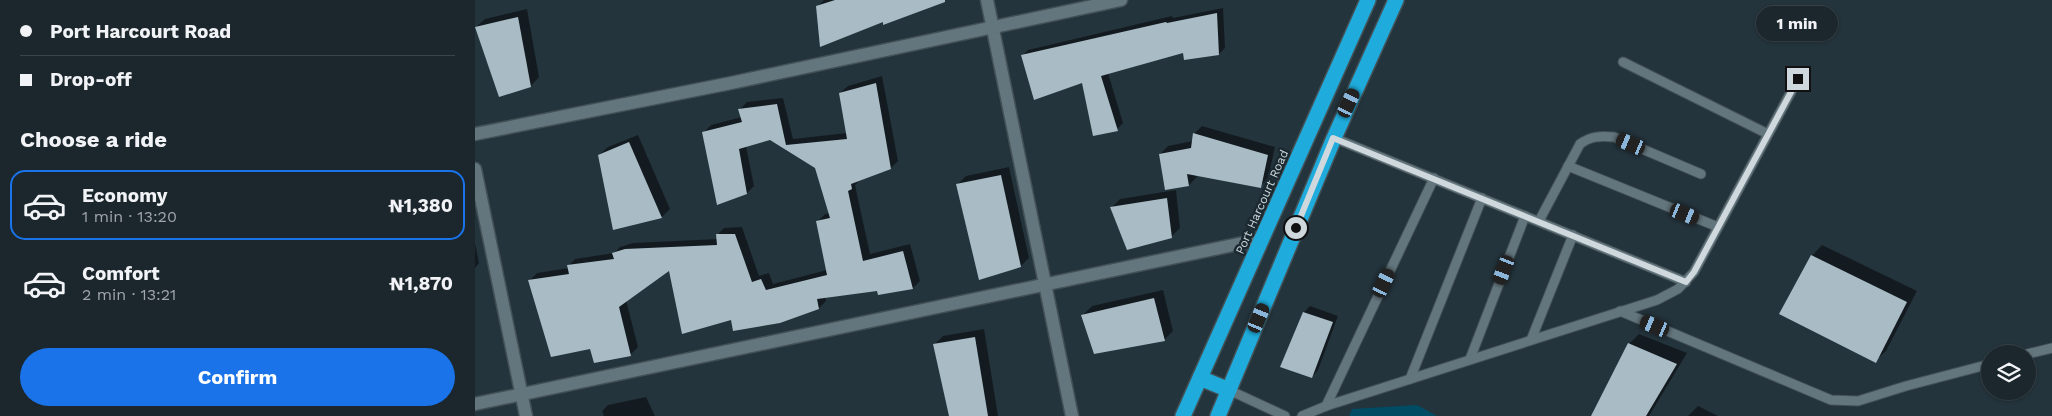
<!DOCTYPE html>
<html lang="en">
<head>
<meta charset="utf-8">
<style>
  :root { --surface:#1b272d; --page:#242f35; --text:#f1f3f6; --muted:#a0a5aa; --line:#394449; --accent:#1a73e8 }
  body { margin:0; font-family:"Work Sans",sans-serif; background:var(--page); color:var(--text); height:100vh; display:flex; flex-direction:column; font-size:19px; white-space:nowrap }
  * { box-sizing:border-box; margin:0 }
  p { font-size:16px; color:var(--muted) }
  .icon { flex:none; width:28px; height:28px; fill:none; stroke:currentColor; stroke-width:2; stroke-linecap:round; stroke-linejoin:round }
  .map { position:relative; flex:1; overflow:hidden }
  .side { display:flex; flex-direction:column; background:var(--surface); width:475px }
  .side>* { flex:none }
  .guide { display:grid; align-content:center; height:110px; padding:0 20px; background:var(--surface) }
  .buttons { position:absolute; left:1506px; top:345px; display:grid; gap:10px }
  .buttons a { display:grid; place-items:center; width:55px; height:55px; border-radius:50%; background:var(--surface); box-shadow:0 1px 4px #0004,0 0 0 1px var(--line); font-size:25px }
  .end { position:absolute; width:22px; height:22px; margin:-11px; border:6px solid #ced8dd; background:#111; box-shadow:0 0 0 2px #111 }
  .from { border-radius:50% }
  .bubble { position:absolute; height:35px; border-radius:18px; background:var(--surface); box-shadow:0 1px 4px #0004,0 0 0 1px var(--line); font-size:16px; font-weight:700; line-height:35px; text-align:center }
  .car { position:absolute; width:15px; height:30px; margin:-15px -8px; border-radius:6px; box-shadow:0 0 4px 1px #0007; background:linear-gradient(#222 24%,#8ab4d8 0 40%,#222 0 76%,#8ab4d8 0 86%,#222 0) }
  .guide b { display:flex; align-items:center; gap:18px; height:48px; font-size:19px }
  .guide b+b { border-top:1px solid var(--line) }
  .guide i { width:12px; height:12px; background:var(--text) }
  ul { padding:0; list-style:none }
  li { display:flex; align-items:center; gap:15px; height:70px; margin:0 10px 8px; padding:0 10px; border:2px solid transparent; border-radius:15px }
  li div { flex:1 }
  li b { display:block; font-size:19px }
  li em { font-style:normal; font-weight:700 }
  li.current { border-color:var(--accent) }
  li>.icon { width:45px; height:45px; stroke-width:1.5 }
  h2 { padding:0 20px; font-size:22px; line-height:60px }
  .primary-button { display:flex; gap:10px; margin-top:auto; padding:10px 20px }
  .primary-button a { flex:1; height:58px; border-radius:30px; background:var(--accent); color:#fff; font-size:20px; font-weight:700; line-height:58px; text-align:center }
  main { display:flex; flex:1; min-height:0 }
  .map>svg:first-child { display:block }
</style>
</head>
<body>
<main>
<section class="side">
<div class="guide">
<b><i class="from"></i>Port Harcourt Road</b>
<b><i></i>Drop-off</b>
</div>
<h2>Choose a ride</h2>
<ul>
<li class="current"><svg class="icon" aria-label="car" viewBox="0 0 24 24"><path d="M5 17H2v-5l4-1 3-4h7l3 4 3 1v5h-3M9 17h6M6 11h13"/><circle cx="7" cy="17" r="2"/><circle cx="17" cy="17" r="2"/></svg><div><b>Economy</b><p>1 min · 13:20</p></div><em>₦1,380</em></li>
<li><svg class="icon" aria-label="car" viewBox="0 0 24 24"><path d="M5 17H2v-5l4-1 3-4h7l3 4 3 1v5h-3M9 17h6M6 11h13"/><circle cx="7" cy="17" r="2"/><circle cx="17" cy="17" r="2"/></svg><div><b>Comfort</b><p>2 min · 13:21</p></div><em>₦1,870</em></li>
</ul>
<div class="primary-button"><a>Confirm</a></div>
</section>
<div class="map">
<svg width="1577" height="416" viewBox="0 0 1577 416">
  <rect width="100%" height="100%" fill="#24343c"/>
  <polygon fill="#004c64" points="942,405 962,416 874,416 877,409"/>
  <g fill="#0007">
    <polygon points="349,0 447,0 408,20 343,6"/>
    <polygon points="748,8 750,48 744,54 709,52 633,73 648,123 642,129 608,81 547,56 553,50 697,16 698,18"/>
    <polygon points="52,9 64,77 56,86 1,27 10,19"/>
    <polygon points="407,76 423,161 416,168 384,181 380,185 395,254 435,244 445,281 438,288 403,290 350,297 351,301 344,308 257,318 195,269 151,300 163,347 156,354 120,361 116,348 55,280 62,273 94,268 93,266 100,259 139,253 145,247 158,243 243,239 242,235 249,228 267,227 284,276 294,273 298,284 352,270 343,221 350,214 355,213 341,168 295,138 271,146 279,186 272,193 229,132 236,125 267,117 265,109 272,102 308,98 318,139 372,133 365,93 373,86"/>
    <polygon points="727,126 800,147 793,178 785,186 721,175 722,177 714,185 685,154 693,146 718,141 719,134"/>
    <polygon points="163,135 195,209 187,217 124,155 133,147"/>
    <polygon points="534,167 554,258 546,266 482,185 491,176"/>
    <polygon points="701,190 705,228 697,236 637,207 645,199"/>
    <polygon points="0,243 4,263 0,268"/>
    <polygon points="1347,245 1442,291 1411,351 1400,361 1337,256"/>
    <polygon points="688,290 698,331 690,339 608,315 617,306"/>
    <polygon points="835,306 863,316 843,370 837,377 806,366 829,312"/>
    <polygon points="509,329 523,416 475,416 459,345 468,336"/>
    <polygon points="1164,334 1212,353 1174,416 1118,416 1154,344"/>
    <polygon points="171,397 180,416 129,416 127,411 133,405"/>
    <polygon points="1223,406 1243,416 1213,416"/>
  </g>
  <g fill="#a9bcc5">
    <polygon points="360,0 470,0 470,2 408,25 408,22 345,47 341,6"/>
    <polygon points="742,13 744,55 709,60 708,53 626,76 643,131 618,136 607,83 559,100 546,55 691,22 692,23"/>
    <polygon points="43,17 56,87 24,97 0,27"/>
    <polygon points="401,83 416,169 376,184 377,189 373,191 388,261 428,251 438,289 403,295 402,291 342,299 344,309 305,323 258,331 256,320 207,334 194,271 144,307 156,356 119,363 115,349 76,357 53,280 94,274 92,265 139,259 137,253 150,249 242,245 241,234 260,234 277,282 286,279 291,290 352,275 341,221 355,218 340,168 295,140 264,149 272,194 242,205 227,132 267,122 263,109 302,104 311,145 372,139 364,93"/>
    <polygon points="718,133 793,155 786,188 712,174 714,186 690,190 684,154 716,148"/>
    <polygon points="154,142 187,218 138,230 123,155"/>
    <polygon points="526,175 546,267 504,280 481,184"/>
    <polygon points="692,198 697,238 652,250 635,207"/>
    <polygon points="1336,255 1432,302 1401,363 1304,314"/>
    <polygon points="679,298 690,341 619,354 606,315"/>
    <polygon points="828,312 858,322 837,378 805,367"/>
    <polygon points="500,337 513,416 474,416 458,344"/>
    <polygon points="1153,343 1202,364 1171,416 1116,416"/>
  </g>
  <g fill="none" stroke-linecap="round" stroke-linejoin="round">
    <defs>
      <g id="lane">
        <polyline points="1148,62 1293,134"/>
        <polyline points="859,138 1211,282"/>
        <polyline points="1093,166 1243,227"/>
        <path d="M1064,221L1105,144C1116,136 1125,136 1139,137L1226,174"/>
        <polyline points="1145,311 1356,400 1383,401 1431,386 1515,364"/>
        <polyline points="1056,340 1098,235"/>
        <polyline points="1552,354 1577,348"/>
        <polyline points="995,359 1050,216"/>
        <polyline points="935,379 1007,198"/>
        <polyline points="754,390 810,416"/>
        <polyline points="851,406 959,178"/>
        <polyline points="827,416 851,406 1182,300 1203,289 1219,272 1323,79"/>
      </g>
      <g id="street">
        <polyline points="512,0 597,416"/>
        <polyline points="0,134 256,83 646,0"/>
        <polyline points="0,169 51,416"/>
        <polyline points="0,404 787,239"/>
      </g>
      <g id="highway">
        <polyline points="725,378 754,390"/>
        <polyline points="708,416 893,0"/>
        <polyline points="743,416 859,138 921,0"/>
      </g>
    </defs>
    <use href="#lane" stroke="#435156" stroke-width="11"/>
    <use href="#street" stroke="#435156" stroke-width="15"/>
    <use href="#highway" stroke="#435156" stroke-width="18"/>
    <use href="#lane" stroke="#63757d" stroke-width="9"/>
    <use href="#street" stroke="#63757d" stroke-width="12"/>
    <use href="#highway" stroke="#1facdc" stroke-width="15"/>
  </g>
  <g fill="none" stroke-linecap="round" stroke-linejoin="round">
    <polyline stroke="#ced8dd" stroke-width="6" points="821,228 858,138 1211,282 1219,272 1323,79"/>
  </g>
  <g text-anchor="middle" dominant-baseline="central" stroke-width="5" stroke-linejoin="round" paint-order="stroke">
    <g font-size="12" fill="#ced8dd" stroke="#1b2a31">
      <text transform="translate(787 202) rotate(-66)">Port Harcourt Road</text>
    </g>
  </g>
</svg>
<div class="buttons">
<a><svg class="icon" aria-label="layers" viewBox="0 0 24 24"><path d="M12 4l9 5-9 5-9-5zM3 14l9 5 9-5"/></svg></a>
</div>
<i class="end from" style="left:821px;top:228px"></i>
<i class="end" style="left:1323px;top:79px"></i>
<div class="bubble" style="left:1281px;top:6px;width:82px">1 min</div>
<i class="car" style="left:874px;top:103px;rotate:25deg"></i>
<i class="car" style="left:1156px;top:144px;rotate:293deg"></i>
<i class="car" style="left:1210px;top:214px;rotate:112deg"></i>
<i class="car" style="left:1029px;top:270px;rotate:201deg"></i>
<i class="car" style="left:909px;top:283px;rotate:25deg"></i>
<i class="car" style="left:784px;top:318px;rotate:23deg"></i>
<i class="car" style="left:1180px;top:326px;rotate:293deg"></i>
</div>
</main>
</body>
</html>
